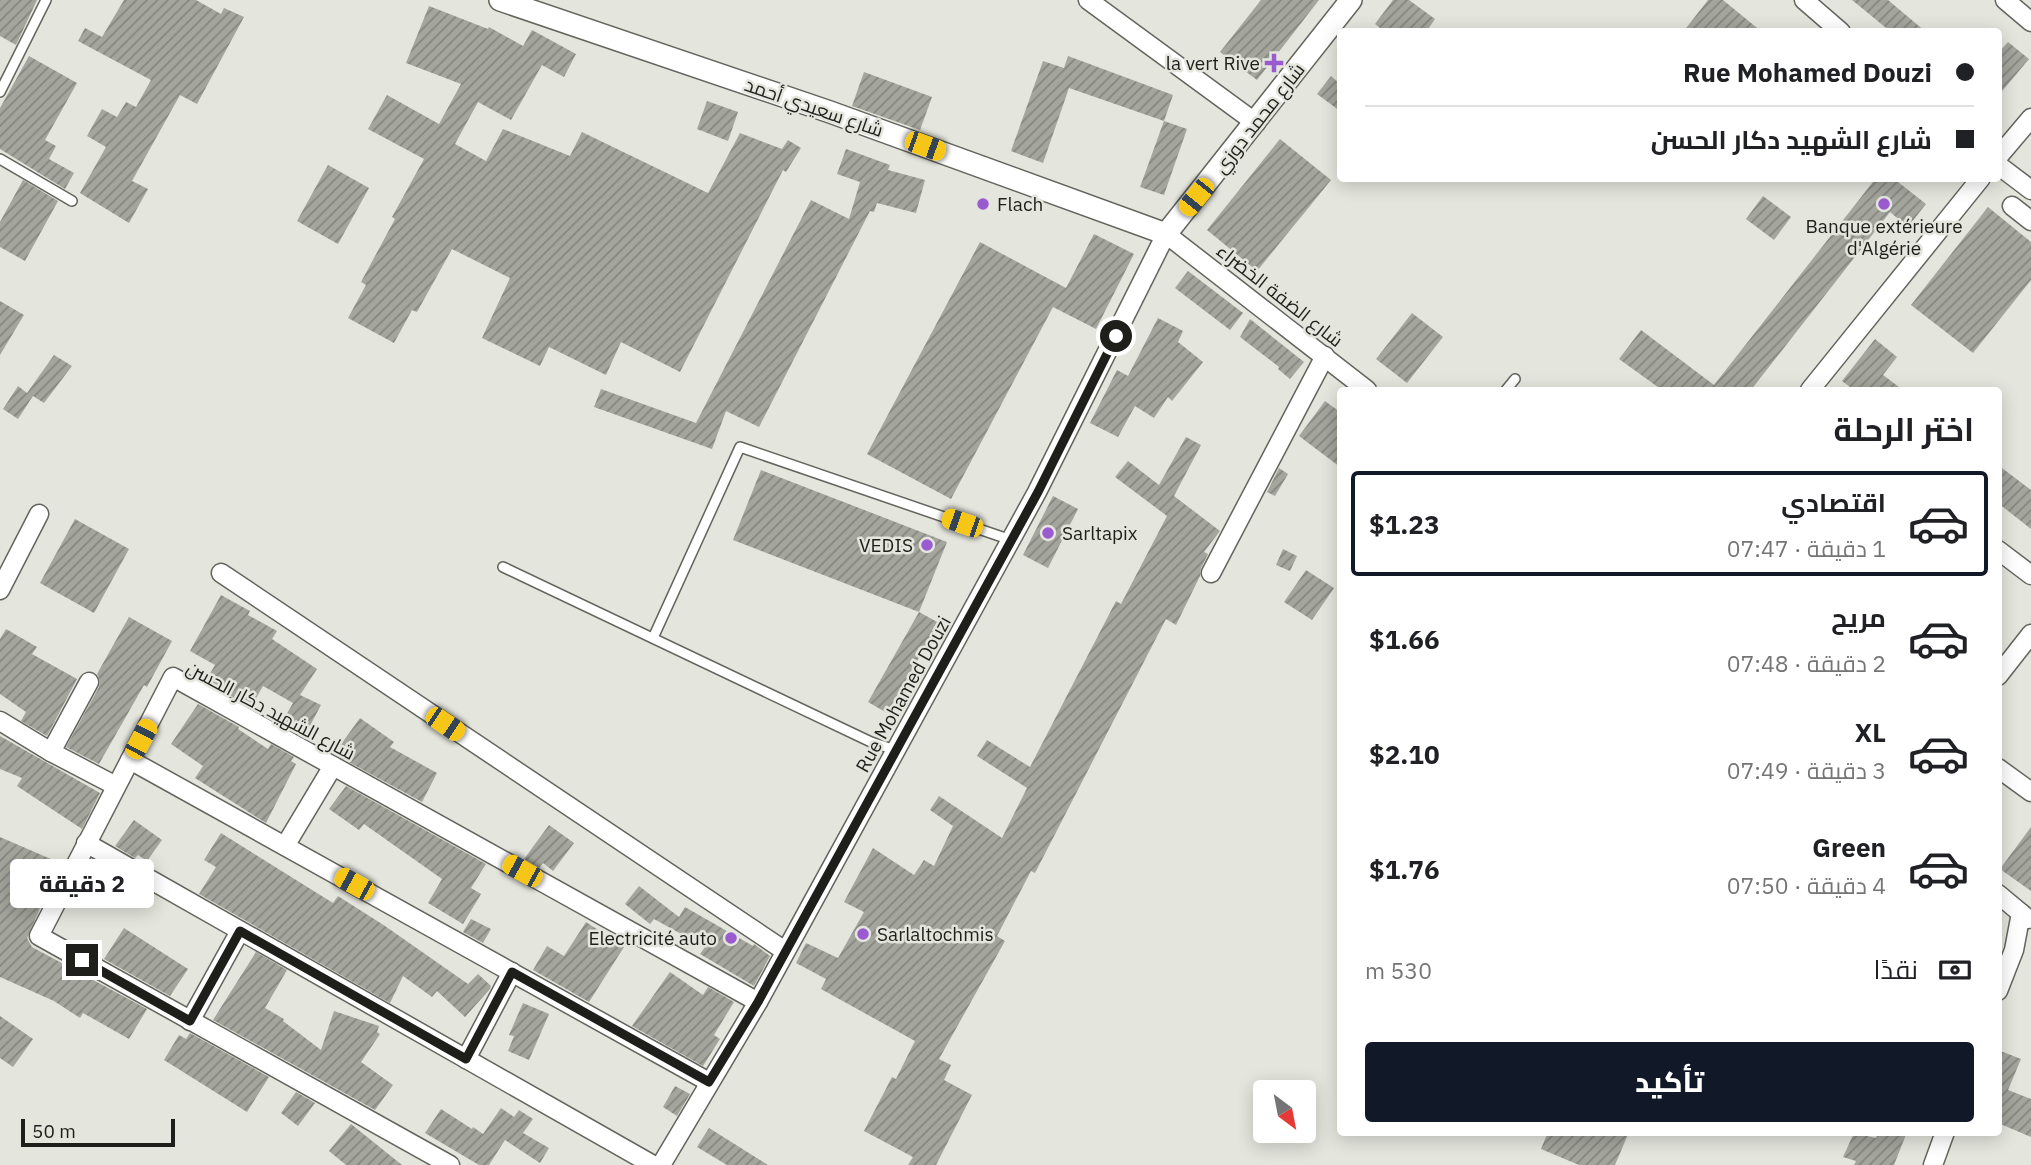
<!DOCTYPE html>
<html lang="ar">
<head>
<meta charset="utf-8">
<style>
  :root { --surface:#fff; --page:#f6f6f6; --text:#202124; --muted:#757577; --line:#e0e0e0; --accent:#111827 }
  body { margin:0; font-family:"IBM Plex Sans",Cairo,sans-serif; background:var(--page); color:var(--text); direction:rtl; height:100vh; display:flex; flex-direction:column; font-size:26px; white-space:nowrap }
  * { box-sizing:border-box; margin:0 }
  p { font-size:23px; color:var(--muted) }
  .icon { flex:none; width:38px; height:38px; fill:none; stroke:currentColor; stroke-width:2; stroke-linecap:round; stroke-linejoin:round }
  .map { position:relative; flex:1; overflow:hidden; direction:ltr }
  .details { position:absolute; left:1337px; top:387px; width:665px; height:749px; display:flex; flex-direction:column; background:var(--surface); border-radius:7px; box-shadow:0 4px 18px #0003; direction:rtl }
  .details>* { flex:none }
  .hud { position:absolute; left:1337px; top:28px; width:665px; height:154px; border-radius:7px; box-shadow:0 4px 18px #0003; direction:rtl; display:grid; align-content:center; height:154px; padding:0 28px; background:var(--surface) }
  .needle { width:46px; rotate:148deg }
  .buttons { position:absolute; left:1253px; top:1080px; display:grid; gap:14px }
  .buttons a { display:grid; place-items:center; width:63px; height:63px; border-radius:7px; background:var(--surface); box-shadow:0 4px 18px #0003; font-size:35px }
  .scale { position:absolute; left:21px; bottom:18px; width:154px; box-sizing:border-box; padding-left:7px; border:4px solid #1e1e1b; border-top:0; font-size:19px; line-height:24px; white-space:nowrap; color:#1e1e1b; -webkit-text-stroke:5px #e4e5dd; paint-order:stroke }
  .end { position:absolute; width:32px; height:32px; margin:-16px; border:9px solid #1e1e1b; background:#fff; box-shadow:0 0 0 4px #fff }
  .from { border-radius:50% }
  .bubble { position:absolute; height:49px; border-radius:7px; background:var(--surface); box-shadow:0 4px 18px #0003; font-size:23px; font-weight:800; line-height:49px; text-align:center; direction:rtl }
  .car { position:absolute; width:21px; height:42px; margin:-21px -10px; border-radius:9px; box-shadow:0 0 5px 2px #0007; background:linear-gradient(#f5c518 24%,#345 0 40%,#f5c518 0 76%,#345 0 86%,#f5c518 0) }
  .hud b { display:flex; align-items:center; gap:24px; height:66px; font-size:26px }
  .hud b+b { border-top:2px solid var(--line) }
  .hud i { width:18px; height:18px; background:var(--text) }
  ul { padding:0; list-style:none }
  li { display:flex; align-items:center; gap:21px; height:105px; margin:0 14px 10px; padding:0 14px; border:4px solid transparent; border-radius:7px }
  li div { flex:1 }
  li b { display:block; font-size:26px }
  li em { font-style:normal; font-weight:800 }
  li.on { border-color:var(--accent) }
  li>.icon { width:63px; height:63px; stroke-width:1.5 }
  h2 { padding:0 28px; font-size:32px; line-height:84px }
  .pay { display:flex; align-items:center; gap:18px; height:77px; padding:0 28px; font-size:26px }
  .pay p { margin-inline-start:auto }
  .cta { display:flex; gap:14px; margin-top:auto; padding:14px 28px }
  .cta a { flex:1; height:80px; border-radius:7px; background:var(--accent); color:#fff; font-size:28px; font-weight:800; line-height:80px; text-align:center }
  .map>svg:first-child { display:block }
</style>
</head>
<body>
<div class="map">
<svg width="2031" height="1165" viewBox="0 0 2031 1165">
  <defs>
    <pattern id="building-hatch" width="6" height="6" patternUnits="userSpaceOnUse" patternTransform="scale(1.75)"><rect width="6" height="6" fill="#a4a59d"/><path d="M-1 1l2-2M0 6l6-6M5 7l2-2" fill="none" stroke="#85867f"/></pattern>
  </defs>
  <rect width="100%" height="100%" fill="#e4e5dd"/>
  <g fill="url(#building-hatch)">
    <polygon points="0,0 37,0 16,45 0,36"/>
    <polygon points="124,0 196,0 221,14 224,8 244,17 197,104 180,95 132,181 148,189 129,223 80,193 106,147 87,136 102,109 117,117 126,102 136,107 151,80 78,41 85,28 102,37"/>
    <polygon points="1261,0 1319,0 1257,80 1220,52"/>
    <polygon points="1393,0 1409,0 1435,19 1426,32 1385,32 1375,24"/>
    <polygon points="1708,0 1723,0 1762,32 1683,32"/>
    <polygon points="1852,0 1888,0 1926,32 1891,32"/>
    <polygon points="429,6 488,29 489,27 523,46 532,30 576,54 564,77 542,65 511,120 478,102 455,144 486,161 503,129 570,156 582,132 708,193 740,133 782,149 788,140 801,148 786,172 783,170 680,372 621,342 606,375 549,347 540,366 482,338 510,278 452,249 417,312 412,310 394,343 348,318 366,285 361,282 395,219 392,217 424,159 368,129 387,95 439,124 461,84 406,63"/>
    <polygon points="2008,42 2029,59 1998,96 1998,53"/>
    <polygon points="29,56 77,83 45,140 56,146 49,159 74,173 65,189 0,149 0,108"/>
    <polygon points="1068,56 1173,95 1164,121 1069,88 1043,163 1011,151 1043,61 1064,68"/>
    <polygon points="864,72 932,97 920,130 852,106"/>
    <polygon points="1331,76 1340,84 1340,111 1317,94"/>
    <polygon points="707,101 738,112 728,141 697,129"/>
    <polygon points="1164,121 1187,129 1164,195 1140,187"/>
    <polygon points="1280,139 1331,180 1257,271 1207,230"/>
    <polygon points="846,149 890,165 888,170 925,180 916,213 877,203 874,212 870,211 759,427 726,411 712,449 594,407 601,389 696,423 811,200 849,219 860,182 837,174"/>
    <polygon points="328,165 369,188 338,244 297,221"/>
    <polygon points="1876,178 1893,178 1926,204 1908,227 1890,212 1751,390 1662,390 1619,359 1641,330 1714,385"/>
    <polygon points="23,180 58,201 25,261 0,247 0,222"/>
    <polygon points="1763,196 1791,217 1774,240 1746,219"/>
    <polygon points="1988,207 2031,242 2031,280 1973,353 1911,305"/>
    <polygon points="1094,234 1134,254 1096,329 1053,307 951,499 867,454 980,242 1066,288"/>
    <polygon points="1188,271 1243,313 1230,330 1175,288"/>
    <polygon points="0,301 24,315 0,355"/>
    <polygon points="1412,313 1443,337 1407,383 1376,359"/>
    <polygon points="1158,318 1183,331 1178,342 1203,362 1172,401 1168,397 1154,418 1135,406 1118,437 1090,423 1117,370 1128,376"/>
    <polygon points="1250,319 1304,362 1290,379 1278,369 1279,367 1240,337"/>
    <polygon points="1875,339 1897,357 1883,375 1903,390 1854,390 1842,381"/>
    <polygon points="54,355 72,366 44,403 33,396 18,419 3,409 18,386 27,393"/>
    <polygon points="1325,401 1340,412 1340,467 1299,436"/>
    <polygon points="1186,437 1201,445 1174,496 1220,531 1204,552 1208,554 1201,568 1200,576 1176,625 1166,619 1035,873 1031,871 997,936 1005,941 939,1059 951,1065 944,1080 972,1095 936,1165 908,1165 913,1157 864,1131 892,1077 896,1079 915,1041 821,989 826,979 796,963 806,943 838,958 864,912 844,902 873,848 914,875 924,860 934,866 953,826 930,810 939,796 1002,838 1027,788 977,756 987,740 1030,767 1116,601 1121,604 1167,516 1115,477 1128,461 1159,485"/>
    <polygon points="1998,465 2031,490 2031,529 1998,503"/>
    <polygon points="1279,468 1288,474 1275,496 1267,492"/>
    <polygon points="761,470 947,542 919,612 733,540"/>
    <polygon points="1053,496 1078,509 1048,568 1023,555"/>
    <polygon points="75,519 129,549 94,613 40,583"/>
    <polygon points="1283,549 1297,556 1290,571 1276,565"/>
    <polygon points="1306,570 1334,588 1312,620 1284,602"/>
    <polygon points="221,595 250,611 248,615 277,631 272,639 317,669 300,695 321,705 304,737 281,724 293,703 263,686 251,707 205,682 215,665 190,651"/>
    <polygon points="919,612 939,623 887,713 868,702"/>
    <polygon points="129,617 172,641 147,687 144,685 99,764 66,747 99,687 100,681 97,674"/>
    <polygon points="6,629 37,647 32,654 77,679 47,736 21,721 26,712 0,694 0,639"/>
    <polygon points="198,704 239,727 238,729 268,749 271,744 294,757 291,761 296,764 266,823 195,778 203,766 171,744"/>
    <polygon points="360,718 394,742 390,747 437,773 422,802 334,754"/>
    <polygon points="0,736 100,793 82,829 17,786 22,778 0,769"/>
    <polygon points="346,786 486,864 471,888 481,894 463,924 428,903 442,879 364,824 359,830 329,809"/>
    <polygon points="134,820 162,840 147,861 138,855 135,858 115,846"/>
    <polygon points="549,825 574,843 553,871 543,863 539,868 524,859"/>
    <polygon points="2031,827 2031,891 2000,869"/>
    <polygon points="221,833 333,903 338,896 385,926 468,984 478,974 491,986 490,989 465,1017 437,991 432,997 403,976 390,1003 199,894 216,867 204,860"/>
    <polygon points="0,837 60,863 27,938 32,947 147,1009 129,1039 83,1013 80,1018 54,1001 0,977"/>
    <polygon points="639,886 679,917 685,907 753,946 754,944 770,956 754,986 700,954 705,947 654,919 650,924 625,904"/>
    <polygon points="471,919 491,929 483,943 463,932"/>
    <polygon points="586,922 624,947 589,1002 533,970 547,946 564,956"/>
    <polygon points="124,928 188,969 170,996 104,959"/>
    <polygon points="256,952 287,970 265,1008 284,1019 283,1021 321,1050 334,1011 379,1026 377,1032 380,1034 361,1062 393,1085 375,1110 213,1020"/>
    <polygon points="670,972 703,995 708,987 734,1002 714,1035 720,1039 703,1066 632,1026"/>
    <polygon points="523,1003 549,1014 529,1060 508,1051 514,1036 509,1035"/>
    <polygon points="0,1016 33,1039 13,1067 0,1058"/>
    <polygon points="190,1033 269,1077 247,1112 164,1060 179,1035 186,1039"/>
    <polygon points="1998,1050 2021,1059 2008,1090 2031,1099 2031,1137 1998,1123"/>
    <polygon points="675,1086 690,1094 677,1116 663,1107"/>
    <polygon points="296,1092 315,1103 298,1126 281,1113"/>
    <polygon points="501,1108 514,1117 519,1110 533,1119 523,1133 549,1148 540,1163 505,1140 489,1165 479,1165 425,1133 441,1109 472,1129 473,1127 483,1134"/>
    <polygon points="351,1124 402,1165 346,1165 329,1151"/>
    <polygon points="709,1128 768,1165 727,1165 697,1147"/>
    <polygon points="1548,1132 1629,1132 1615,1165 1579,1165 1541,1149"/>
    <polygon points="1879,1132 1907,1132 1894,1165 1854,1165 1856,1161 1843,1157 1854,1133 1876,1138"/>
  </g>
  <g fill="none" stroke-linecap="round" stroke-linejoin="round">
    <defs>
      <g id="service">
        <polyline points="0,92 46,0"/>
        <polyline points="0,159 72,201"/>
        <polyline points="1506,390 1515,379"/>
        <polyline points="503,567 871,742 895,750"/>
        <polyline points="653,638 740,447 1011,540"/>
      </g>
      <g id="minor">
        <polyline points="1088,0 1256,123"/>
        <polyline points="1804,0 1841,32"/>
        <polyline points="2005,0 2031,22"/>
        <polyline points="1998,157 2031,118"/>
        <polyline points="1998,165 2031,190"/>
        <polyline points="2012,206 2031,221"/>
        <polyline points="1810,390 1981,178"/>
        <polyline points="1998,550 2031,575"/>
        <polyline points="221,573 785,951"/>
        <polyline points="1211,573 1325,356"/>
        <polyline points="0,590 39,514"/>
        <polyline points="1998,676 2031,634"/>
        <polyline points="0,721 51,752 116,786"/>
        <polyline points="51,752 89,682"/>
        <polyline points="130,760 709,1082"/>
        <polyline points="1998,768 2031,792"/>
        <polyline points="86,843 653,1165"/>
        <polyline points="285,846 333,766"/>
        <polyline points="1998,894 2028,919"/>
        <polyline points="1998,991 2014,950 2021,913"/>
        <polyline points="190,1021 240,931"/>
        <polyline points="466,1059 512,972"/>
        <polyline points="450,1165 39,936 173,677 758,1002"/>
        <polyline points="661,1165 758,1002 1037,492 1166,234 1367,390"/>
        <polyline points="1933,1165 1945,1132"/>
      </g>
      <polyline id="tertiary" points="500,0 830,112 1166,234 1351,0"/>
    </defs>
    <use href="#service" stroke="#63645d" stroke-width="12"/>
    <use href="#minor" stroke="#63645d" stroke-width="21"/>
    <use href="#tertiary" stroke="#63645d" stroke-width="24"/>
    <use href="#service" stroke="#fff" stroke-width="9"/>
    <use href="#minor" stroke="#fff" stroke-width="18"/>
    <use href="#tertiary" stroke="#fff" stroke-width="21"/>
  </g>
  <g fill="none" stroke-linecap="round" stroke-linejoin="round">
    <polyline stroke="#1e1e1b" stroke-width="9" points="82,960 190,1021 240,931 466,1059 512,972 709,1082 758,1002 1038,492 1116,336"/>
  </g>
  <g fill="#9a5ad0" stroke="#e4e5dd" stroke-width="2.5">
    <path d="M1270.5 52.5h7v7h7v7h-7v7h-7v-7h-7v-7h7z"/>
    <circle cx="983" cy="204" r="7"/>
    <circle cx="1884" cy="204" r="7"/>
    <circle cx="1048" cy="533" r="7"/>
    <circle cx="927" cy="545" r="7"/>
    <circle cx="863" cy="934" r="7"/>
    <circle cx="731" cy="938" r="7"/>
  </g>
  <g text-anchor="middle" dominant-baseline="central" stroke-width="5" stroke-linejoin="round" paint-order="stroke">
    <g font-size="19" fill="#1e1e1b" stroke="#e4e5dd" text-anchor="end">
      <text x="1260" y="63">la vert Rive</text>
      <text x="997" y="204" text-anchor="start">Flach</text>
      <text x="1884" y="226" text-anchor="middle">Banque extérieure<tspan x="1884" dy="22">d'Algérie</tspan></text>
      <text x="1062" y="533" text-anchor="start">Sarltapix</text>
      <text x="913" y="545">VEDIS</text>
      <text x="877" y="934" text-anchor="start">Sarlaltochmis</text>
      <text x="717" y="938">Electricité auto</text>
    </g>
    <g font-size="19" fill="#1e1e1b" stroke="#e4e5dd">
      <text transform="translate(814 107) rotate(19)">شارع سعيدي أحمد</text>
      <text transform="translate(1259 118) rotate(-52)">شارع محمد دوزي</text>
      <text transform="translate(1280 295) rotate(38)">شارع الضفة الخضراء</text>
      <text transform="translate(903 694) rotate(-61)">Rue Mohamed Douzi</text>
      <text transform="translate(271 710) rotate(28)">شارع الشهيد دكار الحسن</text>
    </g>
  </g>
</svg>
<div class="buttons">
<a><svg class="needle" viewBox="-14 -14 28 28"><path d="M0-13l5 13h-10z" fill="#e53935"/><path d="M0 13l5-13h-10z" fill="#757577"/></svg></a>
</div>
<div class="scale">50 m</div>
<i class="end from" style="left:1116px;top:336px"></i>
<i class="end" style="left:82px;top:960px"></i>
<div class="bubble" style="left:10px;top:859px;width:144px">2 دقيقة</div>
<i class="car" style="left:925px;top:146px;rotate:110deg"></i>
<i class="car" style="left:1196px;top:197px;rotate:219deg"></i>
<i class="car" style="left:962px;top:523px;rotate:289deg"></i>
<i class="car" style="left:445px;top:724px;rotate:124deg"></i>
<i class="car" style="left:141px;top:739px;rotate:28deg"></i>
<i class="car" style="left:522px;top:871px;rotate:299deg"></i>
<i class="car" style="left:354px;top:884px;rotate:299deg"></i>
<div class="hud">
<b><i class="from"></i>Rue Mohamed Douzi</b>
<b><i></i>شارع الشهيد دكار الحسن</b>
</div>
<section class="details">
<h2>اختر الرحلة</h2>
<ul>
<li class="on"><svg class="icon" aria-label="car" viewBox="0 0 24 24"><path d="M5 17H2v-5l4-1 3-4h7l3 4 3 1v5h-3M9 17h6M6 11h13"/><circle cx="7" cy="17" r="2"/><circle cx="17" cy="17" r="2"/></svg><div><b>اقتصادي</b><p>1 دقيقة · 07:47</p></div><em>$1.23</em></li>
<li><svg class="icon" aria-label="car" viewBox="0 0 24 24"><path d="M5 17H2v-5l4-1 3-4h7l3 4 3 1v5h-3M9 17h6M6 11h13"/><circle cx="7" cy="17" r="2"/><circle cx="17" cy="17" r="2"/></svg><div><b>مريح</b><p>2 دقيقة · 07:48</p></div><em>$1.66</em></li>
<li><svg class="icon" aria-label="car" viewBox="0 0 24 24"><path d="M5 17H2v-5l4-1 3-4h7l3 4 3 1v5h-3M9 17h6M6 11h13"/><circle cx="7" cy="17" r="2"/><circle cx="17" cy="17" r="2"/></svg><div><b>XL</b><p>3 دقيقة · 07:49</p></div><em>$2.10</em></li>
<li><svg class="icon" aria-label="car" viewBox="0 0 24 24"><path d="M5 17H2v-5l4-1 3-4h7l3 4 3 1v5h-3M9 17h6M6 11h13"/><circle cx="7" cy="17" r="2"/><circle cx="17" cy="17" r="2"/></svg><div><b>Green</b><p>4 دقيقة · 07:50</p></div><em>$1.76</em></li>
</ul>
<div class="pay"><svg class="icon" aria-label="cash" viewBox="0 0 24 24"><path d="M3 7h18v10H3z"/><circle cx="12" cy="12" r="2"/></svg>نقدًا<p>530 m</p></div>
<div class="cta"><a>تأكيد</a></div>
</section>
</div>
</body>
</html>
